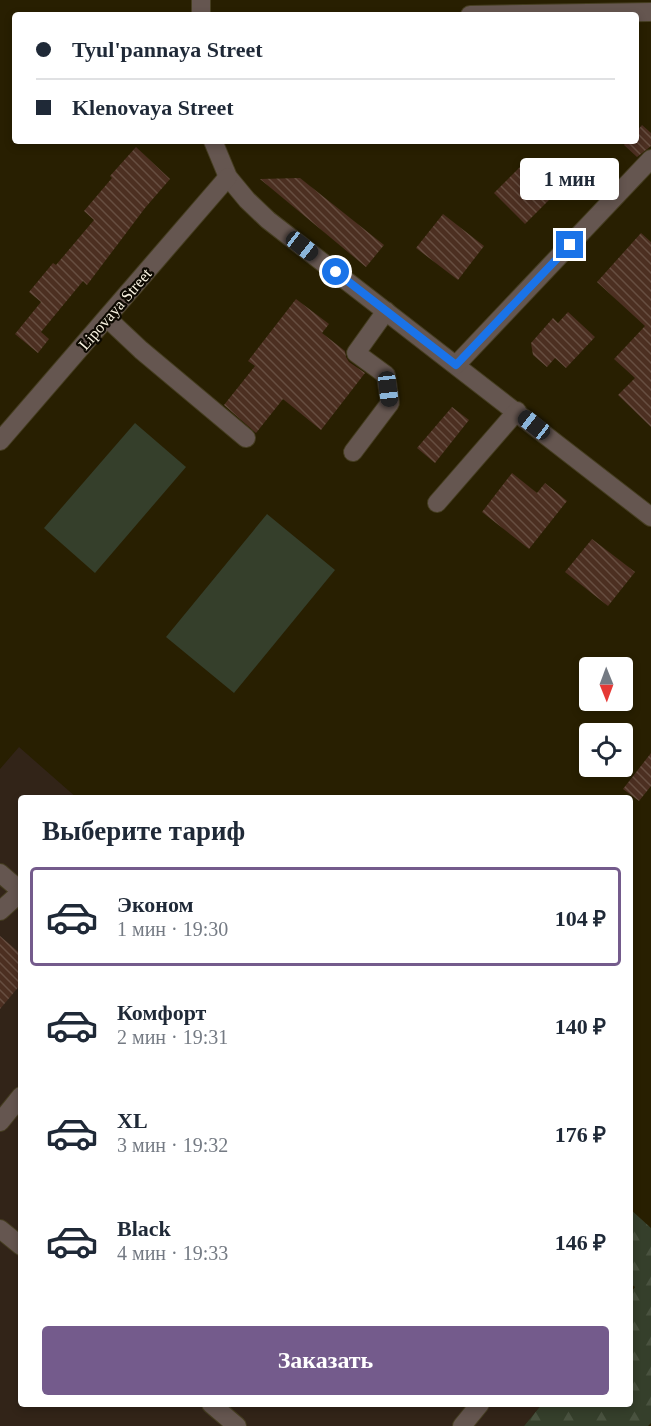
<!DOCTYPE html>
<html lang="ru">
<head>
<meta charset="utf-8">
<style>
  :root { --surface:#fff; --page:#f2f2f3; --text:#1f2937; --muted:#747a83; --line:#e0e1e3; --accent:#745b8c }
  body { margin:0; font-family:"Times New Roman",serif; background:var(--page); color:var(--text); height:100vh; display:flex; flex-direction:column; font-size:22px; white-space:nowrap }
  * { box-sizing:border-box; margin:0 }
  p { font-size:20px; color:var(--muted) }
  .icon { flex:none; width:33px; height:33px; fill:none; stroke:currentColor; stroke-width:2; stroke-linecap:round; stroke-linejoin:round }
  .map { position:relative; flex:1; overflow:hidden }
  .sheet { position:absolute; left:18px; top:795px; width:615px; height:612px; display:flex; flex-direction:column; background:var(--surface); border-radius:6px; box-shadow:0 3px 9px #0003 }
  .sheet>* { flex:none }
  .hud { position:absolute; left:12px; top:12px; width:627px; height:132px; border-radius:6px; box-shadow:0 3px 9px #0003; display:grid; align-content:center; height:132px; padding:0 24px; background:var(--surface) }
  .needle { width:39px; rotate:179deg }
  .buttons { position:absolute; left:579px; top:657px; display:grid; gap:12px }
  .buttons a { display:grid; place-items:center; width:54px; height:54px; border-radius:6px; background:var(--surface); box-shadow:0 3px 9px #0003; font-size:30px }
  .end { position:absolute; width:27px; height:27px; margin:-14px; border:8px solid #1a73e8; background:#fff; box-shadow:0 0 0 3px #fff }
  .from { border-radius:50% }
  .bubble { position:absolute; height:42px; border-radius:6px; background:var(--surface); box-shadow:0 3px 9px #0003; font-size:20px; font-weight:700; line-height:42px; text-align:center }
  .car { position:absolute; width:18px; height:36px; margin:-18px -9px; border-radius:8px; box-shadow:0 0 4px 2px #0007; background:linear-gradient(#222 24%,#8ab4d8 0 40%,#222 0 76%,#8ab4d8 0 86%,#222 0) }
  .hud b { display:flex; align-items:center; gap:21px; height:57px; font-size:22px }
  .hud b+b { border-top:2px solid var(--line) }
  .hud i { width:15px; height:15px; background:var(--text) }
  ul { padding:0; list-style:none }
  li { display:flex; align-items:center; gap:18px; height:99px; margin:0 12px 9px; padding:0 12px; border:3px solid transparent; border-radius:6px }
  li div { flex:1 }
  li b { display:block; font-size:22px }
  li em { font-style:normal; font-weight:700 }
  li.selected { border-color:var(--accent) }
  li>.icon { width:54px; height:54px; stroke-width:1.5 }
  h2 { padding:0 24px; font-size:27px; line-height:72px }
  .button { display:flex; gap:12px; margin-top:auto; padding:12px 24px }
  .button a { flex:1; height:69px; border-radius:6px; background:var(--accent); color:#fff; font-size:24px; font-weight:700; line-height:69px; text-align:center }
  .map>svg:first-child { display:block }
</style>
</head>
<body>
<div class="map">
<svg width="651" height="1426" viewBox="0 0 651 1426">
  <defs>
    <pattern id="forest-firs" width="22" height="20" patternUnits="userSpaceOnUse" patternTransform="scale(1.5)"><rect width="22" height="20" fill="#353f2b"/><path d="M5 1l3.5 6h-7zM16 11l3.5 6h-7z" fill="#49523f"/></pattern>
    <pattern id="building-back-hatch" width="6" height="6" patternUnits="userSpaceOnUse" patternTransform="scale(1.5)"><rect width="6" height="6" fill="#4c2f21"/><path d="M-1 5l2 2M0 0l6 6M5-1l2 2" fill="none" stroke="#674e41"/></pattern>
  </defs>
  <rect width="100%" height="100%" fill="#281f01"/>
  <polygon fill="#322418" points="19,747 77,798 21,798 21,1404 542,1404 524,1426 0,1426 0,769"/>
  <polygon fill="url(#forest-firs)" points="630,1209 651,1228 651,1423 648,1426 524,1426 542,1404 630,1404 630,1294 635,1287 630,1283"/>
  <g fill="#353f2b">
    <polygon points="135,423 186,467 95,573 44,528"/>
    <polygon points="267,514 335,570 234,693 166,637"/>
  </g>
  <g fill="url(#building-back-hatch)">
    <polygon points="642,125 651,133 651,146 637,157 624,145 627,141 636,141 636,132"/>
    <polygon points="136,147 170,179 145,208 87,285 83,281 41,332 49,339 38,353 15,334 41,302 29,292 53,263 56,265 94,220 84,211 112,178 110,176"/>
    <polygon points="527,160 558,191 525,224 494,193"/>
    <polygon points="300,178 384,245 366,267 260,179"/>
    <polygon points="443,214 484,246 458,280 416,248"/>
    <polygon points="641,233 651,242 651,427 618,395 635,378 614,359 645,326 597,282"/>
    <polygon points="296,299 329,324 322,333 345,351 346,357 349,362 365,373 321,430 283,399 256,433 224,405 255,366 248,361"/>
    <polygon points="568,312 595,337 566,368 555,358 547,367 533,355 531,343 553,318 558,323"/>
    <polygon points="452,407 469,420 435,463 417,448"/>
    <polygon points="512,473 537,493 545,483 567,501 529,549 482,512"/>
    <polygon points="592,539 635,572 608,606 565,572"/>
    <polygon points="651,753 651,786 639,801 623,789"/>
    <polygon points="0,936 21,954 21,984 0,1009"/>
  </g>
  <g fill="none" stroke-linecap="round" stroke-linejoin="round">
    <defs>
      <g id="minor">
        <polyline points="201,0 201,15"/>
        <polyline points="470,15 651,12"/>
        <polyline points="213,141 228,177 247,200 268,220 651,517"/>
        <polyline points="107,318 141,350 246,438"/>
        <polyline points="456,365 651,159"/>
        <polyline points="0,441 228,177"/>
        <polyline points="353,452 390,403 386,375 356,353 386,311"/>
        <polyline points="437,503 517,411"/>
        <polyline points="0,873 21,891"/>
        <polyline points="0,911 21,892"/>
        <polyline points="0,1122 21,1096"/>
        <polyline points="0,1229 21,1246"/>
        <polyline points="211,1404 237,1426"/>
        <polyline points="462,1426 480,1404"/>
      </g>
    </defs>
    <use href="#minor" stroke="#453d20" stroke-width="20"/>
    <use href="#minor" stroke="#655650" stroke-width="18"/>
  </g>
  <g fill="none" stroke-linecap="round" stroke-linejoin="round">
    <polyline stroke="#1a73e8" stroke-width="8" points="336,272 456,365 570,245"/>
  </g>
  <g text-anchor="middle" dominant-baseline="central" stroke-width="4.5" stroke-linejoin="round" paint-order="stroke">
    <g font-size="16" fill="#f9f3e1" stroke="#0d0901">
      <text transform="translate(115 309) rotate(-49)">Lipovaya Street</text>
    </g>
  </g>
</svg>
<div class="buttons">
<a><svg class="needle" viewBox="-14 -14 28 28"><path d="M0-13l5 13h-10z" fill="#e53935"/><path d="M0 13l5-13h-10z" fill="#747a83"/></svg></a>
<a><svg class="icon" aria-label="locate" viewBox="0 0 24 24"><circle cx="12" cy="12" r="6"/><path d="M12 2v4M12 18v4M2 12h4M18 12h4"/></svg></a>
</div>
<i class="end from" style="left:336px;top:272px"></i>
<i class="end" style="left:570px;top:245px"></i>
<div class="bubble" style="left:520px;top:158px;width:99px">1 мин</div>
<i class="car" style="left:302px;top:246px;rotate:128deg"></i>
<i class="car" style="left:388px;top:389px;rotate:173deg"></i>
<i class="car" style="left:534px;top:425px;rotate:308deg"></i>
<div class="hud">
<b><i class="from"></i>Tyul'pannaya Street</b>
<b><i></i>Klenovaya Street</b>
</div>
<section class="sheet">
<h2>Выберите тариф</h2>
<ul>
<li class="selected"><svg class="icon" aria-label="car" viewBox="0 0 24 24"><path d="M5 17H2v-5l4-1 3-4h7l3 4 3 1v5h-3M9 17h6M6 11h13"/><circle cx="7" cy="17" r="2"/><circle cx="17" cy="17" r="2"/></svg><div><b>Эконом</b><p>1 мин · 19:30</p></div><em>104 ₽</em></li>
<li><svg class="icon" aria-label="car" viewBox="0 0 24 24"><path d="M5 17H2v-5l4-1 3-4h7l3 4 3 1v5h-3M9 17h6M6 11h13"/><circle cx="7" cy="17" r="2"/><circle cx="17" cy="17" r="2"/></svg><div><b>Комфорт</b><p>2 мин · 19:31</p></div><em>140 ₽</em></li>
<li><svg class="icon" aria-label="car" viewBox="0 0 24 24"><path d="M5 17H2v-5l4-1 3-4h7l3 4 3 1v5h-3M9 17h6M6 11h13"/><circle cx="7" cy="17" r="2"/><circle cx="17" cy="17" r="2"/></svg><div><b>XL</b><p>3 мин · 19:32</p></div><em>176 ₽</em></li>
<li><svg class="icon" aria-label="car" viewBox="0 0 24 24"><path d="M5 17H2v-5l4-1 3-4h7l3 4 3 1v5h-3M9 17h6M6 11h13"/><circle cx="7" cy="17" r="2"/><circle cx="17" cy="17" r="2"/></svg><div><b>Black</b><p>4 мин · 19:33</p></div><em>146 ₽</em></li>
</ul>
<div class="button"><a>Заказать</a></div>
</section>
</div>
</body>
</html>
